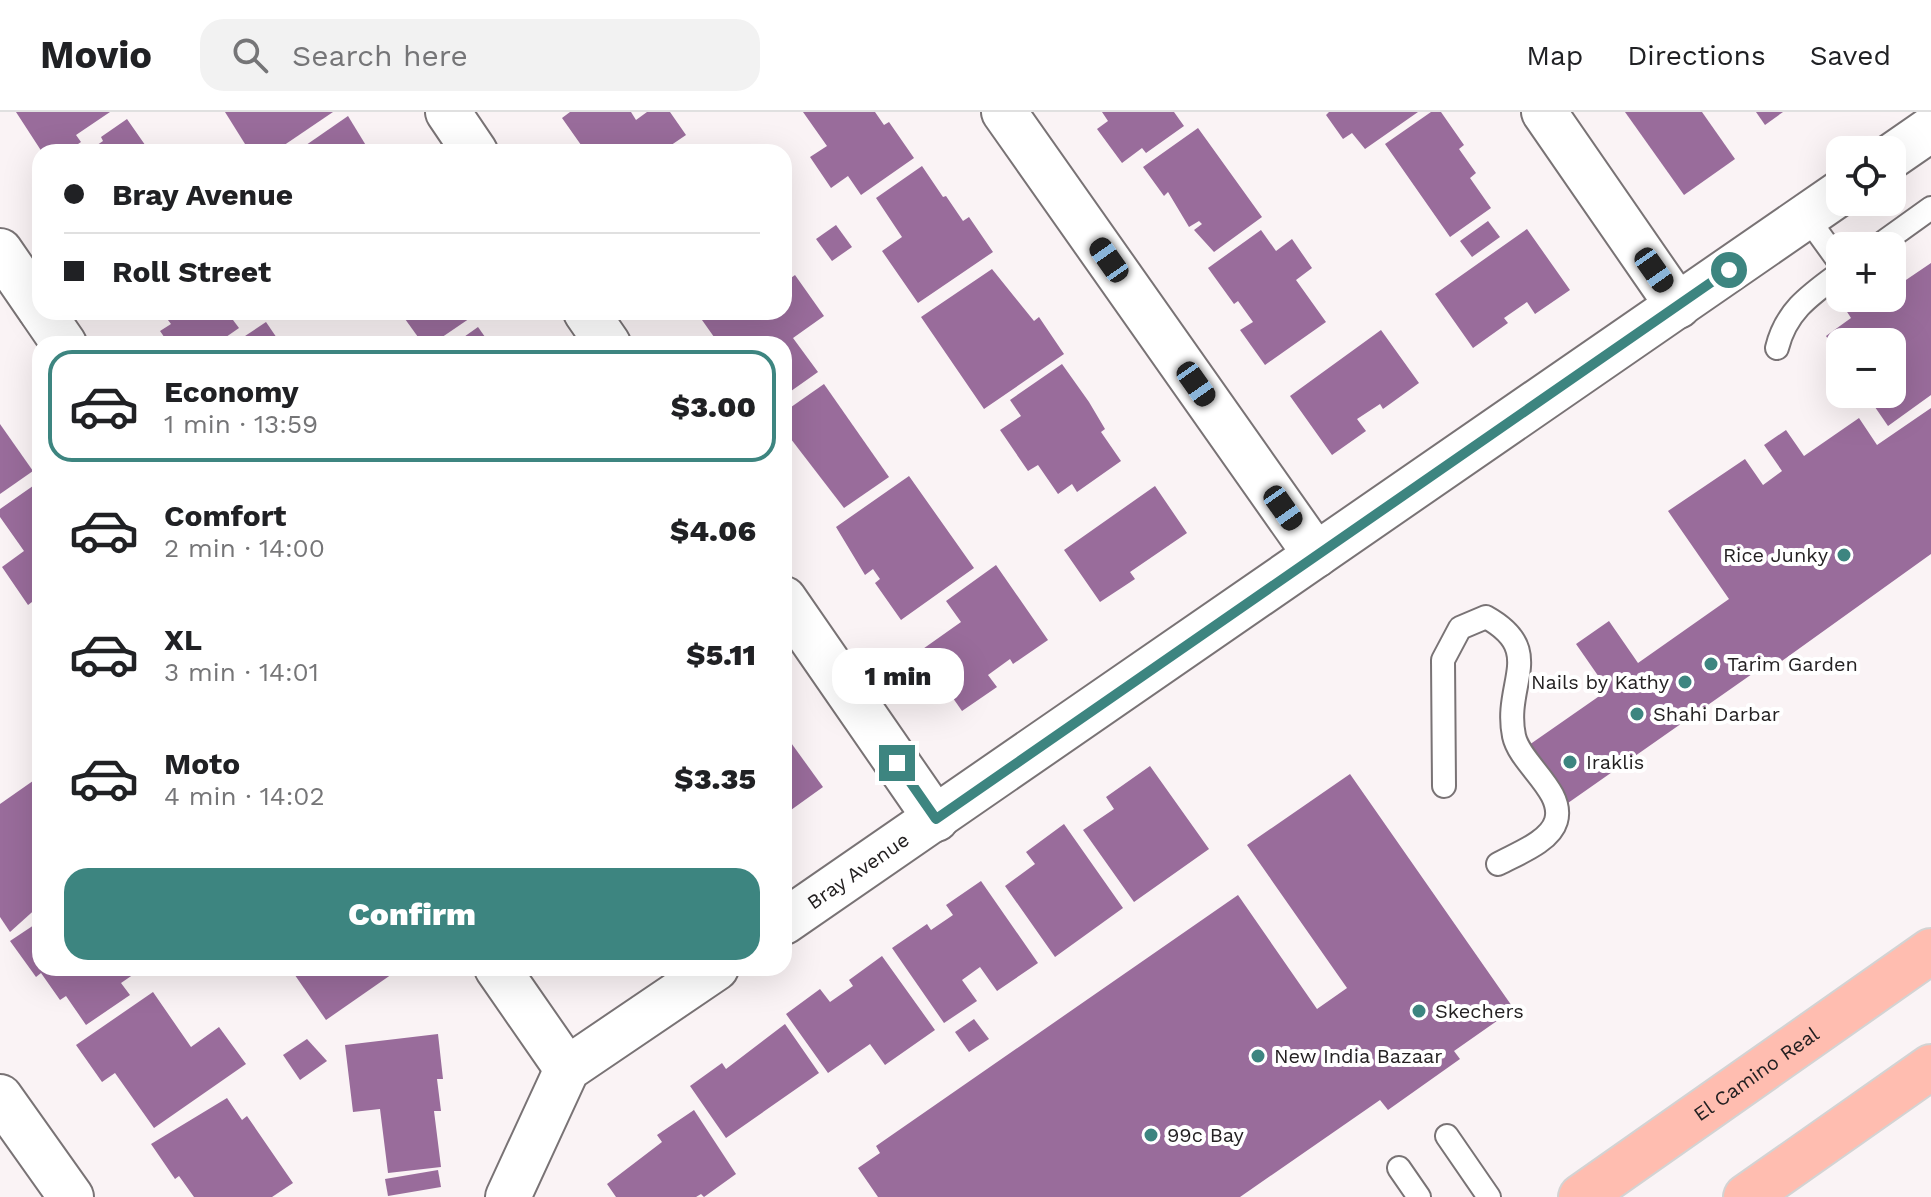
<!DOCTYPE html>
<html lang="en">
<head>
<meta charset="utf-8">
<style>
  :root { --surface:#fff; --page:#f2f2f2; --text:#202124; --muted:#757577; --line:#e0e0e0; --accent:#3d8580 }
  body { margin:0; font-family:"Work Sans",sans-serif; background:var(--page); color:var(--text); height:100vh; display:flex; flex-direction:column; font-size:30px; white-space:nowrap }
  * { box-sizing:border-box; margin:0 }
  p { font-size:26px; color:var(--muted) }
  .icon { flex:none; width:44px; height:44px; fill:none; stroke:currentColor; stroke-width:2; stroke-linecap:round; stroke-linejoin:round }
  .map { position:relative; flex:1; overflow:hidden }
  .side { position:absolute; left:32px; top:224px; width:760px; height:640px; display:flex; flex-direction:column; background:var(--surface); border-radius:24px; box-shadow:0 8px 32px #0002 }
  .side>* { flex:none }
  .top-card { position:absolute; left:32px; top:32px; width:760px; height:176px; border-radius:24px; box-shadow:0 8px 32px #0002; display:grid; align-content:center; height:176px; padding:0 32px; background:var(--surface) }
  .tools { position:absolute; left:1826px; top:24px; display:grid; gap:16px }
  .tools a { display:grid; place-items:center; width:80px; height:80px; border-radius:16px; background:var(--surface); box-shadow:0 8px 32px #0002; font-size:40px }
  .end { position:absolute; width:36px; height:36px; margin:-18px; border:10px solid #3d8580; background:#fff; box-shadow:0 0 0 4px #fff }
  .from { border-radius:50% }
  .bubble { position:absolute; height:56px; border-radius:24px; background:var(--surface); box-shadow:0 8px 32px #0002; font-size:26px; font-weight:800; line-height:56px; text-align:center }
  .car { position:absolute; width:24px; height:48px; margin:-24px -12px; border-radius:10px; box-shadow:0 0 6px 2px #0007; background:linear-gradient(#222 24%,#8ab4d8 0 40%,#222 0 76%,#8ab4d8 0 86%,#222 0) }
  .top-card b { display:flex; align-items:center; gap:28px; height:76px; font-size:30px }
  .top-card b+b { border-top:2px solid var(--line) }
  .top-card i { width:20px; height:20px; background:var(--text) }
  ul { padding:14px 0 0; list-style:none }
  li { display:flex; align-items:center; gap:24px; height:112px; margin:0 16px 12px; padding:0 16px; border:4px solid transparent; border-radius:24px }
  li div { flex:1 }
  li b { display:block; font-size:30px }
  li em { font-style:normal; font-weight:800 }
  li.selected { border-color:var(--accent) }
  li>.icon { width:72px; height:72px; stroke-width:1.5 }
  .action { display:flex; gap:16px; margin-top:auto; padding:16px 32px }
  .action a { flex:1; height:92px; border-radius:24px; background:var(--accent); color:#fff; font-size:32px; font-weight:800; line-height:92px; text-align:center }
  header { display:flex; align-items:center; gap:48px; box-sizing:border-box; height:112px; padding:0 40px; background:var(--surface); border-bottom:2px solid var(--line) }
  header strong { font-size:38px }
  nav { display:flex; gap:44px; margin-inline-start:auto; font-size:28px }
  .search { width:560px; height:72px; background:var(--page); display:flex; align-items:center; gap:20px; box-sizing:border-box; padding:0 28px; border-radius:24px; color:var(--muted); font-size:30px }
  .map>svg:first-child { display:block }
</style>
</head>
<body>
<header>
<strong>Movio</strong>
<div class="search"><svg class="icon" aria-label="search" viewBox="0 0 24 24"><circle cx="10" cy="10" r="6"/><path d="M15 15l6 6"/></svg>Search here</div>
<nav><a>Map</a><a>Directions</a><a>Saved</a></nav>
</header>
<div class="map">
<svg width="1931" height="1085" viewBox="0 0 1931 1085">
  <rect width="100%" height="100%" fill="#faf3f5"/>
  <g fill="#996c9b">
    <polygon points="16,0 110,0 76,23 81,30 66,40 42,40"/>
    <polygon points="225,0 333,0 274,40 250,40"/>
    <polygon points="570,0 631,0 636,8 647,0 670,0 686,23 661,40 586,40 562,6"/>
    <polygon points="803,0 875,0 884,13 889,10 914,46 861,83 848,64 831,76 810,45 827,34"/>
    <polygon points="1102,0 1174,0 1184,14 1146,41 1142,36 1122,51 1097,17 1108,9"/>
    <polygon points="1329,0 1418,0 1365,37 1352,21 1343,27 1326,3"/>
    <polygon points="1431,0 1441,0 1464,33 1459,37 1476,61 1470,66 1491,96 1450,125 1385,32"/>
    <polygon points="1625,0 1702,0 1735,47 1684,83"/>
    <polygon points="1756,0 1783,0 1765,13"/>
    <polygon points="348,4 370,40 296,40"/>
    <polygon points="127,7 150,40 87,40 103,29 101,25"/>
    <polygon points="1198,16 1262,105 1214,140 1194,118 1202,112 1199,109 1189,115 1168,80 1164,84 1143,55"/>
    <polygon points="922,54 943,85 946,84 963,109 969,105 993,140 918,191 882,139 902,125 876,86"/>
    <polygon points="1488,109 1500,125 1472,145 1460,129"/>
    <polygon points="836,113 852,135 832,149 816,127"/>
    <polygon points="1527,117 1570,178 1535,202 1527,190 1504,206 1508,211 1473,236 1435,182"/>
    <polygon points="1261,118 1276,139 1292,127 1312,156 1296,168 1326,210 1265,253 1240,218 1253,210 1238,189 1234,192 1208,156"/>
    <polygon points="1931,151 1931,283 1888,314 1866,282 1892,282 1892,230 1840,230 1840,245 1826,224 1851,206 1842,192 1851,186 1892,186 1892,160 1900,172"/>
    <polygon points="992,157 1034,209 1039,205 1064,242 984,297 921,205"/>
    <polygon points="795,163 824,204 793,226 818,260 784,284 784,232 719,232 702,208 713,200 784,200 784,171"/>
    <polygon points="162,200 227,200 239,216 216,232 169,232 160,219 171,212"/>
    <polygon points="400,200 479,200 432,232 423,232"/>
    <polygon points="266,210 281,232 233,232"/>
    <polygon points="478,215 490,232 454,232"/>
    <polygon points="1381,218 1419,271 1383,297 1380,292 1357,307 1366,319 1332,343 1290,284"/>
    <polygon points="1062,252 1089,290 1105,317 1101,320 1121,349 1077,380 1072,372 1058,382 1038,353 1028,359 1000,318 1021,304 1010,288"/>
    <polygon points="824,272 889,365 844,396 784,318 784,300"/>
    <polygon points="1931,296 1931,442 1775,554 1772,548 1568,691 1529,633 1608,578 1576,532 1609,509 1638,551 1729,487 1668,399 1745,347 1763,373 1782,359 1764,333 1786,318 1804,344 1859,306 1877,333"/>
    <polygon points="0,312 33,359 0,382"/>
    <polygon points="909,364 974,456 901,508 875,471 880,467 873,457 865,463 836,415"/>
    <polygon points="40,369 40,484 28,493 2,455 24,439 0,405 0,397"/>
    <polygon points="1155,374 1187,421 1130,460 1135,467 1100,490 1064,438"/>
    <polygon points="996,453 1048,528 1013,552 1010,547 988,563 997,575 962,599 920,539 961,510 946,489"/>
    <polygon points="789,628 823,675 784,703 784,632"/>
    <polygon points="1150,654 1209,737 1134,790 1083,718 1114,697 1106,685"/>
    <polygon points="1350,662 1514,897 1454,939 1460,947 1388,998 1380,988 1240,1085 878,1085 858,1056 880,1041 876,1034 1238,783 1317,897 1347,876 1247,733"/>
    <polygon points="40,664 40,793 10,820 0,805 0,692"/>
    <polygon points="1064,712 1123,796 1055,845 1005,774 1035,752 1026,740"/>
    <polygon points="981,769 1038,851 997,879 980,855 962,868 977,889 944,911 892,836 927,812 931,818 953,803 946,793"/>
    <polygon points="40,809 40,856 134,856 137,860 121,871 130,883 86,913 66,884 60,888 41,861 36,865 10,829"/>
    <polygon points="882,844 935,918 885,953 870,932 828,961 786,902 820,877 830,890 853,874 849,868"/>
    <polygon points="290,856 392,856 395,860 326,908"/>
    <polygon points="153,880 191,935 219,915 246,952 154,1016 115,961 102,970 76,933"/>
    <polygon points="974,907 989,927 969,940 955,920"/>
    <polygon points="785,912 819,961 726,1026 690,974 722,951 726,957"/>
    <polygon points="438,922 443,967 437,967 441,999 434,999 441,1055 388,1061 380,997 353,1000 345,933"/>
    <polygon points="307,927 327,949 300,968 283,943"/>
    <polygon points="227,986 242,1008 247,1004 293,1071 272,1085 194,1085 179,1064 175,1067 151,1032"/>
    <polygon points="694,998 736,1062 704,1085 701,1082 696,1085 616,1085 607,1072 662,1030 657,1023"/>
    <polygon points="438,1058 441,1075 388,1084 385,1067"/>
  </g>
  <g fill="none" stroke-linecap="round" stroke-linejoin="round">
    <defs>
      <g id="service">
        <polyline points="1806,104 1840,151"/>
        <polyline points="1878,134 1931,96"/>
        <path d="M1777,236C1786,199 1810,183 1840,161"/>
        <path d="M1444,674L1443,548L1460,516L1486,505C1547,539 1503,571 1514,624C1520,652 1565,679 1556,709C1550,730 1516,742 1498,752"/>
        <polyline points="1447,1024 1489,1085"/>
        <polyline points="1399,1056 1419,1085"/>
      </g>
      <g id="minor">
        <polyline points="448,0 475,40"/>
        <polyline points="1004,0 1316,443"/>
        <polyline points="1544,0 1678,194"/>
        <polyline points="1892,44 1931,17"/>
        <polyline points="0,139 40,197"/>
        <polyline points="42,200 64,232"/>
        <polyline points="586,200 608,232"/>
        <polyline points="784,487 936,707"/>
        <path id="s1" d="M784,810L1840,81"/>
        <polyline points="497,856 567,957"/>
        <polyline points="508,1085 567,957 716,856"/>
      </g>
      <polyline id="tertiary" points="0,985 71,1085"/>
      <g id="primary">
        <path id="s2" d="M1581,1085L1931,839"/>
        <polyline points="1746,1085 1931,955"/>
      </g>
    </defs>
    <use href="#service" stroke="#797375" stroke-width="26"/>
    <use href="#minor" stroke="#797375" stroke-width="48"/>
    <use href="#tertiary" stroke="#797375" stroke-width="48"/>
    <use href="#primary" stroke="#d3d3d3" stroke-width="48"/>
    <use href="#service" stroke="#fff" stroke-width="22"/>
    <use href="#minor" stroke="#fff" stroke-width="44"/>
    <use href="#tertiary" stroke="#fff" stroke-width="44"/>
    <use href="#primary" stroke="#ffbdb0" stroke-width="44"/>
  </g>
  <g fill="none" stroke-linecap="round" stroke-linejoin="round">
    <polyline stroke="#3d8580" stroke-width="10" points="897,651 936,707 1729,158"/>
  </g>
  <g fill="#3d8580" stroke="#fff" stroke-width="3">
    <circle cx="1844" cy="443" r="8"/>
    <circle cx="1711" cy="552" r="8"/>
    <circle cx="1685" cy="570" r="8"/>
    <circle cx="1637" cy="602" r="8"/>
    <circle cx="1570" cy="650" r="8"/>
    <circle cx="1419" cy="899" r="8"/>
    <circle cx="1258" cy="944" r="8"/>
    <circle cx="1151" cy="1023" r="8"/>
  </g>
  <g text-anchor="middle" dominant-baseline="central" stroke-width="8" stroke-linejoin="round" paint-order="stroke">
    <g font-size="20" fill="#242122" stroke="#fff" text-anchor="start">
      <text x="1828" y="443" text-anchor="end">Rice Junky</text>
      <text x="1727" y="552">Tarim Garden</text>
      <text x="1669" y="570" text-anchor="end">Nails by Kathy</text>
      <text x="1653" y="602">Shahi Darbar</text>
      <text x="1586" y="650">Iraklis</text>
      <text x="1435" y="899">Skechers</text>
      <text x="1274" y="944">New India Bazaar</text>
      <text x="1167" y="1023">99c Bay</text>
    </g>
    <g font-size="20" fill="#242122" stroke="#fff">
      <text stroke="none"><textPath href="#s1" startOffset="90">Bray Avenue</textPath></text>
      <text stroke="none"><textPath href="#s2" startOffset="214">El Camino Real</textPath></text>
    </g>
  </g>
</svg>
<div class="tools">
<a><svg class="icon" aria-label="locate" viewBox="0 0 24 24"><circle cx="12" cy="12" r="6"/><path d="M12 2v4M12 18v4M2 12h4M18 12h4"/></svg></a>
<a>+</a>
<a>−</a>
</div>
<i class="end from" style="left:1729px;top:158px"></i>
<i class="end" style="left:897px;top:651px"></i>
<div class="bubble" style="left:832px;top:536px;width:132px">1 min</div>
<i class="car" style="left:1109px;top:148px;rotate:325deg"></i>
<i class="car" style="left:1654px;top:158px;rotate:145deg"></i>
<i class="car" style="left:1196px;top:272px;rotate:145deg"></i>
<i class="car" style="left:1283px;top:396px;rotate:145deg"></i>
<div class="top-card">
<b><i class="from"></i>Bray Avenue</b>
<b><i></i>Roll Street</b>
</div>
<section class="side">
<ul>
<li class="selected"><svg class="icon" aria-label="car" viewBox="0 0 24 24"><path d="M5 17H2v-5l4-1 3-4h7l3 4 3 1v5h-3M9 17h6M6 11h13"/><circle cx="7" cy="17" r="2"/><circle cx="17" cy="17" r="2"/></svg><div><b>Economy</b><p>1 min · 13:59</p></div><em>$3.00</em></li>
<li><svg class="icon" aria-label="car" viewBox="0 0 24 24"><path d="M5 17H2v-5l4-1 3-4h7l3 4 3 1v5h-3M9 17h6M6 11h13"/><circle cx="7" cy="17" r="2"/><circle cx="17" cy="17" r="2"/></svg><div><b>Comfort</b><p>2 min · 14:00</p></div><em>$4.06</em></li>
<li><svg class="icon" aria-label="car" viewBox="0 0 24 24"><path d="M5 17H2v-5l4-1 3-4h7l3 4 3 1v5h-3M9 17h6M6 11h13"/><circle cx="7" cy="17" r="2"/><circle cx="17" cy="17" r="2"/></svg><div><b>XL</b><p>3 min · 14:01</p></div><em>$5.11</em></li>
<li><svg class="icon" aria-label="car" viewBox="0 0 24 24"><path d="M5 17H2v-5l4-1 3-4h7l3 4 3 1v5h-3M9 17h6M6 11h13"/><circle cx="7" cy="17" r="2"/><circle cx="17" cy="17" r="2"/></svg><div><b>Moto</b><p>4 min · 14:02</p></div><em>$3.35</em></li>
</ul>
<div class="action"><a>Confirm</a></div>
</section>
</div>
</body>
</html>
